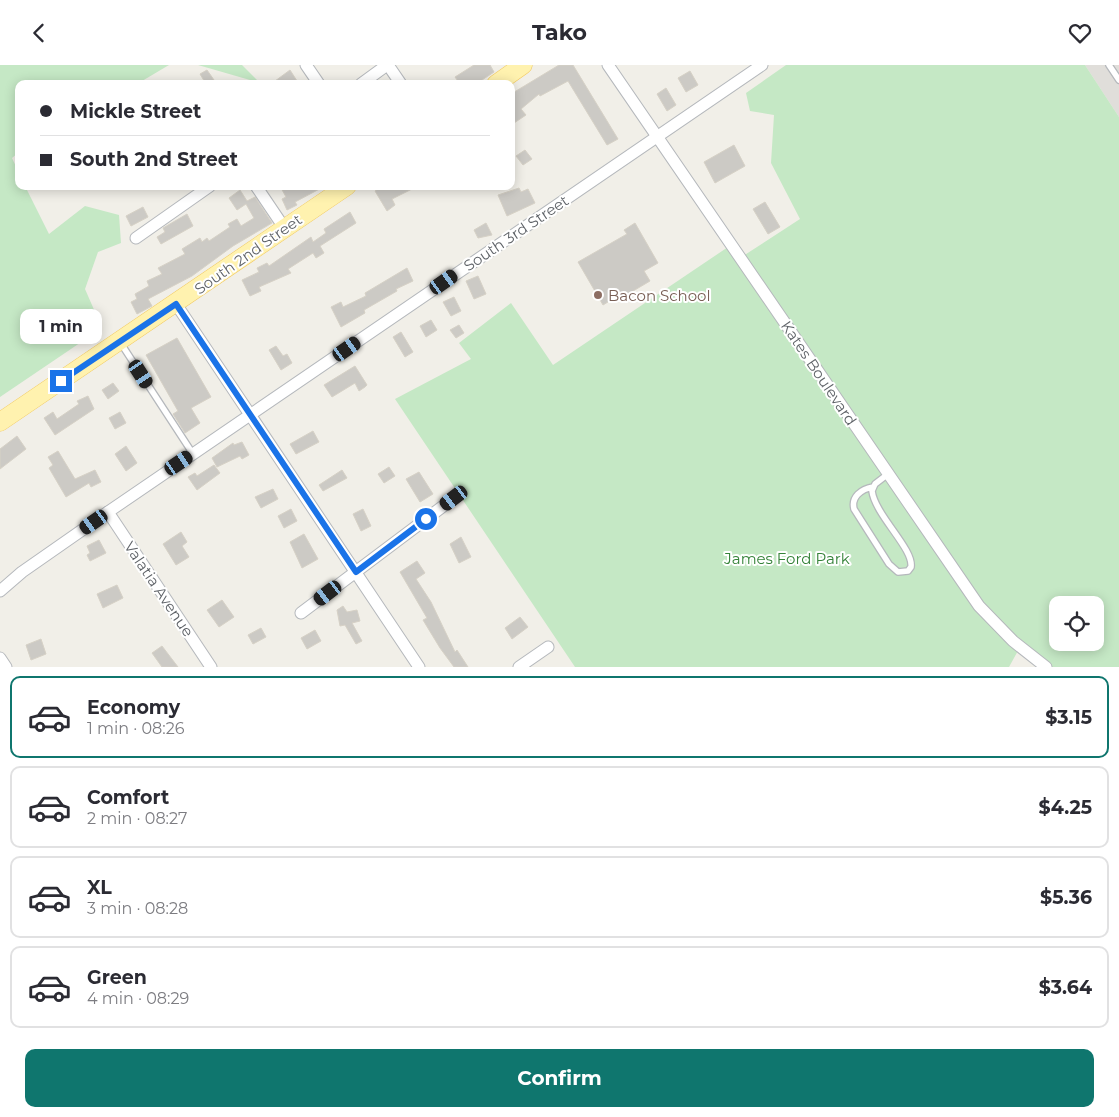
<!DOCTYPE html>
<html lang="en">
<head>
<meta charset="utf-8">
<style>
  :root { --surface:#fff; --page:#f7f7f7; --text:#2b2b33; --muted:#7c7c81; --line:#e1e1e2; --accent:#0f766e }
  body { margin:0; font-family:Montserrat,sans-serif; background:var(--page); color:var(--text); height:100vh; display:flex; flex-direction:column; font-size:19px; white-space:nowrap }
  * { box-sizing:border-box; margin:0 }
  p { font-size:16px; color:var(--muted) }
  .icon { flex:none; width:28px; height:28px; fill:none; stroke:currentColor; stroke-width:2; stroke-linecap:round; stroke-linejoin:round }
  .map { position:relative; height:602px; overflow:hidden }
  .side { display:flex; flex-direction:column; background:var(--surface); flex:1 }
  .side>* { flex:none }
  .banner { position:absolute; left:15px; top:15px; width:500px; height:110px; border-radius:10px; box-shadow:0 2px 12px #0003; display:grid; align-content:center; height:110px; padding:0 25px; background:var(--surface) }
  .fabs { position:absolute; left:1049px; top:531px; display:grid; gap:10px }
  .fabs a { display:grid; place-items:center; width:55px; height:55px; border-radius:10px; background:var(--surface); box-shadow:0 2px 12px #0003; font-size:25px }
  .end { position:absolute; width:22px; height:22px; margin:-11px; border:6px solid #1a73e8; background:#fff; box-shadow:0 0 0 2px #fff }
  .from { border-radius:50% }
  .bubble { position:absolute; height:35px; border-radius:10px; background:var(--surface); box-shadow:0 2px 12px #0003; font-size:16px; font-weight:700; line-height:35px; text-align:center }
  .car { position:absolute; width:15px; height:30px; margin:-15px -8px; border-radius:6px; box-shadow:0 0 4px 1px #0007; background:linear-gradient(#222 24%,#8ab4d8 0 40%,#222 0 76%,#8ab4d8 0 86%,#222 0) }
  .banner b { display:flex; align-items:center; gap:18px; height:48px; font-size:19px }
  .banner b+b { border-top:1px solid var(--line) }
  .banner i { width:12px; height:12px; background:var(--text) }
  ul { padding:9px 0 0; list-style:none }
  li { display:flex; align-items:center; gap:15px; height:82px; margin:0 10px 8px; padding:0 15px; border:2px solid var(--line); border-radius:10px }
  li div { flex:1 }
  li b { display:block; font-size:19px }
  li em { font-style:normal; font-weight:700 }
  li.on { border-color:var(--accent) }
  li>.icon { width:45px; height:45px; stroke-width:1.5 }
  .primary-button { display:flex; gap:10px; margin-top:auto; padding:10px 25px }
  .primary-button a { flex:1; height:58px; border-radius:10px; background:var(--accent); color:#fff; font-size:20px; font-weight:700; line-height:58px; text-align:center }
  header { display:flex; justify-content:space-between; align-items:center; height:65px; padding:0 25px; background:var(--surface); font-size:22px; font-weight:700 }
  .map>svg:first-child { display:block }
</style>
</head>
<body>
<header><svg class="icon" aria-label="back" viewBox="0 0 24 24"><path d="M15 5l-7 7 7 7"/></svg>Tako<svg class="icon" aria-label="heart" viewBox="0 0 24 24"><path d="M12 20l-8-8c-3-5 5-10 8-4 3-6 11-1 8 4z"/></svg></header>
<div class="map">
<svg width="1119" height="602" viewBox="0 0 1119 602">
  <rect width="100%" height="100%" fill="#f1efe8"/>
  <polygon fill="#e0deda" points="1085,0 1119,0 1119,52"/>
  <g fill="#c5e8c5" fill-rule="evenodd">
    <polygon points="0,0 169,0 137,19 19,19 19,87 12,93 19,108 19,121 25,121 49,169 85,141 119,150 121,178 98,187 85,224 102,263 0,332"/>
    <polygon points="198,0 242,0 260,18"/>
    <path d="M786,0H1085L1119,52V602H1044L1019,584L1009,602H575L395,334L471,294L459,278L511,238L553,300L731,180L740,193L800,154L771,98L774,50L750,46L746,28ZM1058,540H1095V578H1058Z"/>
  </g>
  <g fill="#cccac5" stroke="#d6d1c6">
    <polygon points="474,0 490,0 494,7 476,19 460,19 455,12"/>
    <polygon points="559,0 573,0 618,74 607,80 568,16 540,31 539,29 521,44 526,50 511,60 511,29"/>
    <polygon points="207,5 214,15 206,19 200,9"/>
    <polygon points="290,5 299,19 271,19"/>
    <polygon points="690,6 698,20 686,27 678,13"/>
    <polygon points="666,23 676,40 667,46 657,29"/>
    <polygon points="734,80 745,101 715,118 704,97"/>
    <polygon points="525,85 532,94 523,100 516,91"/>
    <polygon points="280,121 325,121 295,137 297,140 287,145 282,134 286,132"/>
    <polygon points="382,121 418,121 392,134 395,140 387,146 375,126"/>
    <polygon points="519,123 521,127 528,124 535,138 507,151 498,130"/>
    <polygon points="240,125 247,136 255,132 272,158 233,181 192,211 148,234 152,241 137,249 131,237 137,234 135,229 149,221 147,216 162,209 158,203 185,189 182,184 200,173 202,177 207,173 209,176 230,162 228,159 237,154 241,161 254,153 246,139 237,145 229,133"/>
    <polygon points="765,137 780,162 768,169 753,144"/>
    <polygon points="143,142 148,152 131,161 126,151"/>
    <polygon points="350,147 356,158 320,181 324,188 316,193 313,188 288,204 291,208 259,222 261,226 250,231 242,215 259,207 257,203 267,198 269,201 311,172 313,177 326,168 324,164"/>
    <polygon points="187,149 193,161 161,179 157,172 165,167 163,163"/>
    <polygon points="486,158 492,170 478,173 474,165"/>
    <polygon points="635,158 658,198 644,206 650,216 623,232 621,229 603,240 578,197 627,169 624,165"/>
    <polygon points="407,203 413,216 396,224 397,226 364,245 365,248 341,262 331,242 341,237 343,242 366,231 365,228"/>
    <polygon points="478,211 486,229 474,234 466,216"/>
    <polygon points="454,232 461,246 451,251 443,237"/>
    <polygon points="431,255 437,265 426,272 420,261"/>
    <polygon points="459,260 464,268 456,273 450,265"/>
    <polygon points="401,267 413,287 405,292 393,272"/>
    <polygon points="177,273 211,332 191,343 200,358 185,368 173,349 178,346 146,290"/>
    <polygon points="276,281 283,291 287,289 292,298 281,305 269,285"/>
    <polygon points="355,301 367,320 365,322 359,326 355,318 332,332 324,320"/>
    <polygon points="113,318 119,326 108,334 102,325"/>
    <polygon points="88,331 94,344 55,370 44,353 53,347 57,354 79,339 77,336"/>
    <polygon points="120,347 126,358 115,364 109,353"/>
    <polygon points="313,366 319,377 296,389 290,379"/>
    <polygon points="17,371 26,384 0,404 0,384"/>
    <polygon points="242,377 249,390 242,394 240,391 217,402 212,393 233,378 234,380"/>
    <polygon points="126,381 137,398 126,406 115,389"/>
    <polygon points="58,386 75,414 95,405 101,417 91,422 89,418 66,432 49,403 53,400 48,392"/>
    <polygon points="214,400 220,408 197,425 188,412 195,408 197,411"/>
    <polygon points="389,402 395,411 384,418 378,409"/>
    <polygon points="342,405 347,413 323,426 319,420"/>
    <polygon points="419,407 433,429 420,437 406,414"/>
    <polygon points="273,424 278,434 261,443 255,432"/>
    <polygon points="291,444 297,456 284,463 278,451"/>
    <polygon points="363,444 371,461 361,466 353,449"/>
    <polygon points="181,467 187,477 182,481 189,492 176,500 163,479"/>
    <polygon points="304,469 318,494 302,503 290,477"/>
    <polygon points="461,472 471,492 459,498 450,479"/>
    <polygon points="99,475 106,488 90,496 87,490 90,488 87,481"/>
    <polygon points="417,496 425,508 416,514 431,537 455,587 457,585 468,602 454,602 440,583 423,555 427,553 400,507"/>
    <polygon points="117,520 123,533 103,543 97,529"/>
    <polygon points="222,535 234,552 219,562 207,545"/>
    <polygon points="343,541 347,547 357,545 360,556 352,558 362,576 356,579 345,560 340,561 337,545"/>
    <polygon points="520,552 528,562 512,574 505,563"/>
    <polygon points="261,563 266,572 253,579 248,570"/>
    <polygon points="315,565 321,576 307,584 301,573"/>
    <polygon points="41,574 46,589 31,595 26,580"/>
    <polygon points="162,581 178,602 162,602 152,588"/>
  </g>
  <g fill="none" stroke-linecap="round" stroke-linejoin="round">
    <defs>
      <g id="lane">
        <polyline points="1109,0 1119,15"/>
        <polyline points="120,277 193,389"/>
        <path d="M873,422C861,424 851,432 854,444L889,499L898,507L908,506L911,502C914,484 875,450 872,426L875,419L888,409"/>
      </g>
      <g id="street">
        <polyline points="306,0 319,19"/>
        <polyline points="388,0 401,19"/>
        <polyline points="608,0 979,541 1013,576 1046,602"/>
        <polyline points="361,19 387,0"/>
        <polyline points="256,121 285,164"/>
        <polyline points="136,173 210,121"/>
        <polyline points="176,239 419,602"/>
        <polyline points="108,447 211,602"/>
        <polyline points="0,526 22,507 108,447 762,0"/>
        <polyline points="301,548 454,433"/>
        <polyline points="0,593 6,602"/>
        <polyline points="519,602 548,582"/>
      </g>
      <g id="primary">
        <polyline points="496,19 523,0"/>
        <polyline points="0,357 347,121"/>
      </g>
    </defs>
    <use href="#lane" stroke="#b5b8bc" stroke-width="8"/>
    <use href="#street" stroke="#b5b8bc" stroke-width="13"/>
    <use href="#primary" stroke="#f2c960" stroke-width="19"/>
    <use href="#lane" stroke="#fff" stroke-width="5.5"/>
    <use href="#street" stroke="#fff" stroke-width="11"/>
    <use href="#primary" stroke="#fff2af" stroke-width="18"/>
  </g>
  <g fill="none" stroke-linecap="round" stroke-linejoin="round">
    <polyline stroke="#1a73e8" stroke-width="6" points="61,316 176,239 356,507 426,454"/>
  </g>
  <circle fill="#8d6e63" stroke="#fff" stroke-width="2" cx="598" cy="230" r="5"/>
  <g text-anchor="middle" dominant-baseline="central" stroke-width="4" stroke-linejoin="round" paint-order="stroke">
    <g font-size="15" fill="#5f6368" stroke="#fff">
      <text transform="translate(516 168) rotate(-34)">South 3rd Street</text>
      <text transform="translate(248 189) rotate(-35)">South 2nd Street</text>
      <text transform="translate(819 308) rotate(56)">Kates Boulevard</text>
      <text transform="translate(159 524) rotate(56)">Valatia Avenue</text>
    </g>
    <g font-size="15" fill="#785e54" stroke="#fff" text-anchor="start">
      <text x="608" y="230">Bacon School</text>
    </g>
    <g font-size="15" fill="#348238" stroke="#fff">
      <text x="787" y="493">James Ford Park</text>
    </g>
  </g>
</svg>
<div class="fabs">
<a><svg class="icon" aria-label="locate" viewBox="0 0 24 24"><circle cx="12" cy="12" r="6"/><path d="M12 2v4M12 18v4M2 12h4M18 12h4"/></svg></a>
</div>
<i class="end from" style="left:426px;top:454px"></i>
<i class="end" style="left:61px;top:316px"></i>
<div class="bubble" style="left:20px;top:244px;width:82px">1 min</div>
<i class="car" style="left:444px;top:217px;rotate:55deg"></i>
<i class="car" style="left:347px;top:284px;rotate:55deg"></i>
<i class="car" style="left:141px;top:309px;rotate:147deg"></i>
<i class="car" style="left:179px;top:398px;rotate:56deg"></i>
<i class="car" style="left:454px;top:433px;rotate:233deg"></i>
<i class="car" style="left:94px;top:457px;rotate:235deg"></i>
<i class="car" style="left:328px;top:528px;rotate:233deg"></i>
<div class="banner">
<b><i class="from"></i>Mickle Street</b>
<b><i></i>South 2nd Street</b>
</div>
</div>
<section class="side">
<ul>
<li class="on"><svg class="icon" aria-label="car" viewBox="0 0 24 24"><path d="M5 17H2v-5l4-1 3-4h7l3 4 3 1v5h-3M9 17h6M6 11h13"/><circle cx="7" cy="17" r="2"/><circle cx="17" cy="17" r="2"/></svg><div><b>Economy</b><p>1 min · 08:26</p></div><em>$3.15</em></li>
<li><svg class="icon" aria-label="car" viewBox="0 0 24 24"><path d="M5 17H2v-5l4-1 3-4h7l3 4 3 1v5h-3M9 17h6M6 11h13"/><circle cx="7" cy="17" r="2"/><circle cx="17" cy="17" r="2"/></svg><div><b>Comfort</b><p>2 min · 08:27</p></div><em>$4.25</em></li>
<li><svg class="icon" aria-label="car" viewBox="0 0 24 24"><path d="M5 17H2v-5l4-1 3-4h7l3 4 3 1v5h-3M9 17h6M6 11h13"/><circle cx="7" cy="17" r="2"/><circle cx="17" cy="17" r="2"/></svg><div><b>XL</b><p>3 min · 08:28</p></div><em>$5.36</em></li>
<li><svg class="icon" aria-label="car" viewBox="0 0 24 24"><path d="M5 17H2v-5l4-1 3-4h7l3 4 3 1v5h-3M9 17h6M6 11h13"/><circle cx="7" cy="17" r="2"/><circle cx="17" cy="17" r="2"/></svg><div><b>Green</b><p>4 min · 08:29</p></div><em>$3.64</em></li>
</ul>
<div class="primary-button"><a>Confirm</a></div>
</section>
</body>
</html>
